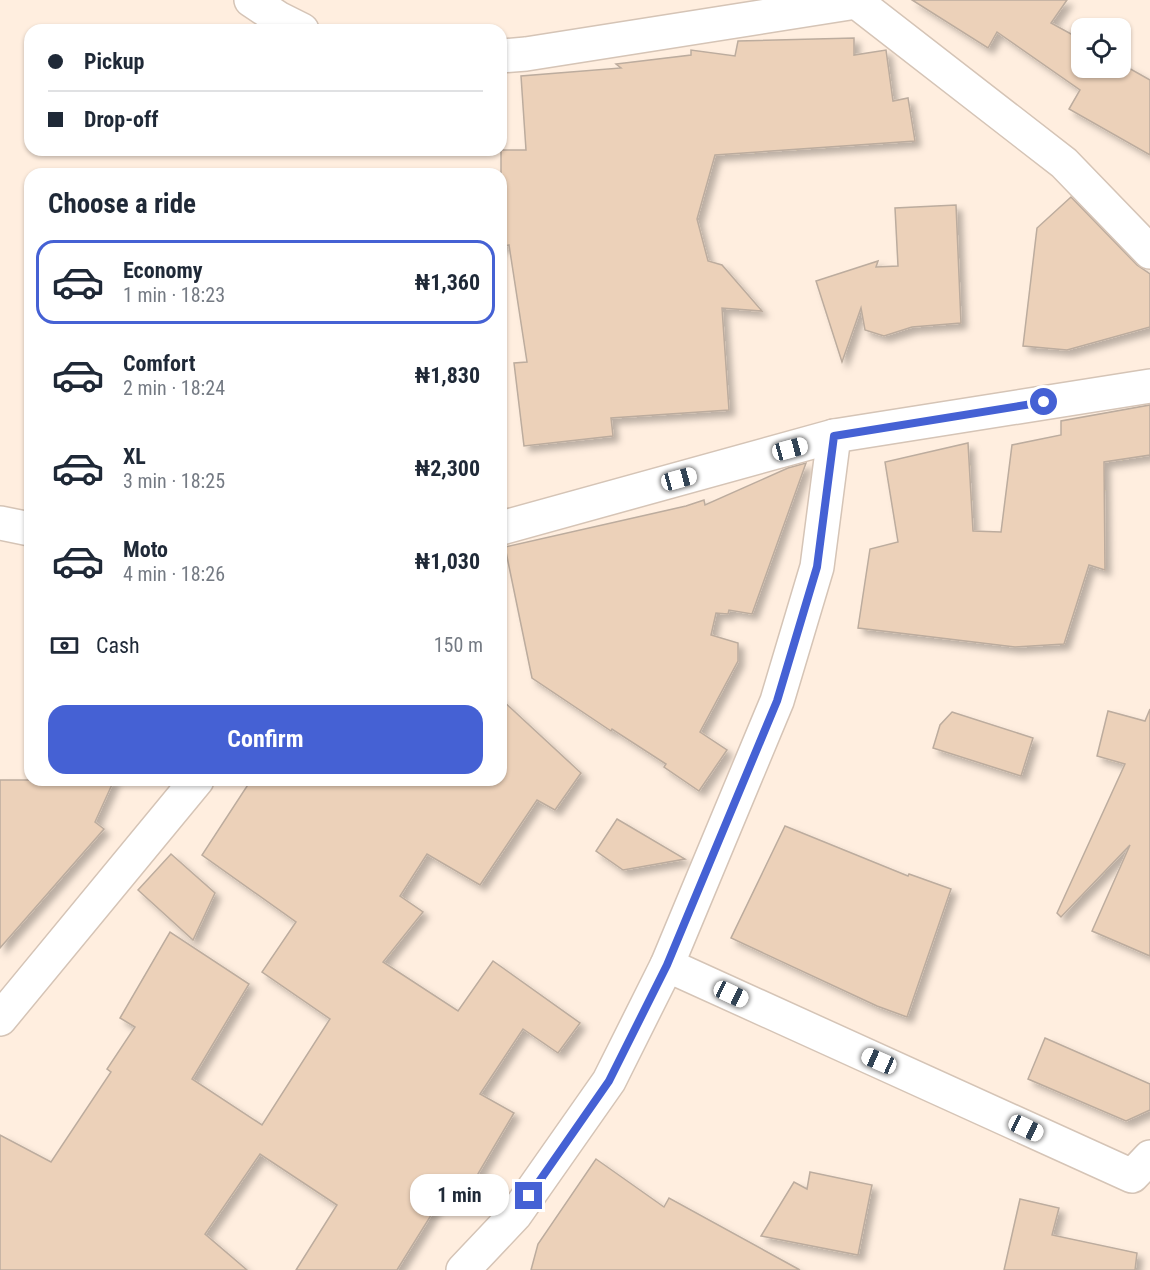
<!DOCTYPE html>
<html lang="en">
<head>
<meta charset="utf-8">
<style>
  :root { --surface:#fff; --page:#f2f2f3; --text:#1f2937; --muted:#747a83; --line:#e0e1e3; --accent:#4561d4 }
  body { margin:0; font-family:"Roboto Condensed",sans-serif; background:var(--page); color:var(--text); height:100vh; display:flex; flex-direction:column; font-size:22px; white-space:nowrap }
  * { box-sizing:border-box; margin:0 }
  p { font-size:20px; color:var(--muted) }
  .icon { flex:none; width:33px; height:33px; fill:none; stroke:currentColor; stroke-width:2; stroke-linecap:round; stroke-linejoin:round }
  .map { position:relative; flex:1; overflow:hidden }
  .side { position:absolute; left:24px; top:168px; width:483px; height:618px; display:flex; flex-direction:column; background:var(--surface); border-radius:18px; box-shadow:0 2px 4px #0004 }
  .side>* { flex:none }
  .hud { position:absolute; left:24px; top:24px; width:483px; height:132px; border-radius:18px; box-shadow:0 2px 4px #0004; display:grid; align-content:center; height:132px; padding:0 24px; background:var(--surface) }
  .tools { position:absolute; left:1071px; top:18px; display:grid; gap:12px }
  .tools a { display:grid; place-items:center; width:60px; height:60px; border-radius:12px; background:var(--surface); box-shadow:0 2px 4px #0004; font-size:30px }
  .end { position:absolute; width:27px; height:27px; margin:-14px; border:8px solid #4561d4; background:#fff; box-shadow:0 0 0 3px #fff }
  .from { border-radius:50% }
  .bubble { position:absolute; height:42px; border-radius:18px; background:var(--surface); box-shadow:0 2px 4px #0004; font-size:20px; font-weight:700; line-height:42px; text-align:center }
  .car { position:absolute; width:18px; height:36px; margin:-18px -9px; border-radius:8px; box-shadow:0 0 4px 2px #0007; background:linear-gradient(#fff 24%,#345 0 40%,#fff 0 76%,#345 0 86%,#fff 0) }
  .hud b { display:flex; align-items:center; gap:21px; height:57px; font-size:22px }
  .hud b+b { border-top:2px solid var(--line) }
  .hud i { width:15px; height:15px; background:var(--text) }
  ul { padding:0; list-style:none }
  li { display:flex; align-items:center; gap:18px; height:84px; margin:0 12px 9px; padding:0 12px; border:3px solid transparent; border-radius:18px }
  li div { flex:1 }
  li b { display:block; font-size:22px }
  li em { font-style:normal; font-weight:700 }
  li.selected { border-color:var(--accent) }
  li>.icon { width:54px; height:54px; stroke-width:1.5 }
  h2 { padding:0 24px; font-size:27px; line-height:72px }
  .pay { display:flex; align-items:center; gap:15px; height:66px; padding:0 24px; font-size:22px }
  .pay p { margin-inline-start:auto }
  .cta { display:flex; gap:12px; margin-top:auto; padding:12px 24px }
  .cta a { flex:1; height:69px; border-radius:18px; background:var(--accent); color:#fff; font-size:24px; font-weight:700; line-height:69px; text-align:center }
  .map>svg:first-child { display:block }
</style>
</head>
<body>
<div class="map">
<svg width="1150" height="1270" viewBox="0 0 1150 1270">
  <defs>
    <filter id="shadow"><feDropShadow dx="5.5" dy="5.5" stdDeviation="3" flood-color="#0004"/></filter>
  </defs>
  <rect width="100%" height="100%" fill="#ffeedf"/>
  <g fill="#ecd1b9" stroke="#bcac9e" stroke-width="1.5" filter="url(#shadow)">
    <polygon points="912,0 1067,0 1051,23 1082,40 1082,68 1120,68 1120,63 1150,80 1150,155 1069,109 1080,90 997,32 988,48"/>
    <polygon points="854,38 854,55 886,50 893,101 908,98 915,141 715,155 697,219 708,261 722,265 762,311 722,308 729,410 611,418 613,436 524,446 514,363 527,362 509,245 501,247 501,150 526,150 521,76 621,68 616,64 691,55 691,50 735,56 738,41"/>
    <polygon points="1071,197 1137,265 1150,274 1150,327 1067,350 1023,346 1037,228"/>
    <polygon points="956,205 961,323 912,327 884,336 865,330 861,308 842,362 816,281 878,261 876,267 898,266 895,208"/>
    <polygon points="1150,405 1150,455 1104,462 1105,570 1089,565 1064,644 1015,647 858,628 870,549 898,542 885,462 968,443 973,531 1001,532 1012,445 1061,435 1061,421"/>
    <polygon points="806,463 752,614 729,610 728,614 716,613 711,635 738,643 738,661 700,732 727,750 699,791 664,767 666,764 612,729 611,731 532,678 505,547 686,506 704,500 705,505 788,468"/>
    <polygon points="501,699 581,773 555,810 537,800 480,885 427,854 400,896 423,912 383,962 458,1011 493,961 580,1023 558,1053 523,1029 480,1094 514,1113 472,1184 456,1175 397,1270 296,1270 337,1205 260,1154 205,1234 247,1270 0,1270 0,1135 51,1162 111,1072 107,1069 135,1027 120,1018 170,932 249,984 192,1079 262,1125 330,1019 262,972 296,922 202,855 251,780 501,780"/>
    <polygon points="1150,709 1150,956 1092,931 1130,845 1061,917 1057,913 1125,764 1097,756 1108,711 1145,721"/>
    <polygon points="952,712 1033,738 1021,776 933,748 940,725"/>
    <polygon points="0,780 114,780 95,822 104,829 0,948"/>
    <polygon points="617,819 685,859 623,870 596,851"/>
    <polygon points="785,826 908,876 909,874 951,889 907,1017 877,1006 731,938"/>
    <polygon points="171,854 215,893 193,940 138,890"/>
    <polygon points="1045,1038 1150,1084 1150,1110 1126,1121 1028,1079"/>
    <polygon points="596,1159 664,1207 669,1198 800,1270 531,1270 538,1244"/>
    <polygon points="810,1172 872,1185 858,1255 761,1236 794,1182 807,1189"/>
    <polygon points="1020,1199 1059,1208 1052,1235 1137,1253 1135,1270 1004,1270"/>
  </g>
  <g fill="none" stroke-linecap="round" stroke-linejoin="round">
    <defs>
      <g id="street">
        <polyline points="251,0 278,18 302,30"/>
        <polyline points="854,0 1064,163 1150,252"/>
        <polyline points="501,56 526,54 856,2"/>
        <polyline points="0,523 30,529"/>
        <polyline points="501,528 834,436 1150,386"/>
        <polyline points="667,965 1132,1176 1150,1157"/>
        <polyline points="0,1019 197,780"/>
        <polyline points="463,1270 515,1215 609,1081 667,965 777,701 817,567 834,436"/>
      </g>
    </defs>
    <use href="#street" stroke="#d5c4b6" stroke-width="36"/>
    <use href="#street" stroke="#fff" stroke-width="33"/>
  </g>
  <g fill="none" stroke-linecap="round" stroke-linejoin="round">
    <polyline stroke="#4561d4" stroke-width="8" points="529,1196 609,1081 667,965 777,701 817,567 834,436 1044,402"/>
  </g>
</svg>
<div class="tools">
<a><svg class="icon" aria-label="locate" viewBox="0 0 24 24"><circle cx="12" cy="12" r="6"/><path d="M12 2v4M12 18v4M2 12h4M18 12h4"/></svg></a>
</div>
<i class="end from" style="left:1044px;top:402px"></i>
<i class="end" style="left:529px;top:1196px"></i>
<div class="bubble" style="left:410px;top:1174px;width:99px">1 min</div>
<i class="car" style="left:790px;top:449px;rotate:75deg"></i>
<i class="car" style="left:679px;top:479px;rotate:75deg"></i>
<i class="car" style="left:731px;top:994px;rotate:115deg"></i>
<i class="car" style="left:879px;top:1061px;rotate:294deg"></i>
<i class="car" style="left:1026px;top:1128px;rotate:115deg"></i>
<div class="hud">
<b><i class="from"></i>Pickup</b>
<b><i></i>Drop-off</b>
</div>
<section class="side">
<h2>Choose a ride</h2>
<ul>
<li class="selected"><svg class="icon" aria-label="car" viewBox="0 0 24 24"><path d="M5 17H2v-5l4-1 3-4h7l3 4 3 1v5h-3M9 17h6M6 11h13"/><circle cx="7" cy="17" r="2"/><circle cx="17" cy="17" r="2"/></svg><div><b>Economy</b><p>1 min · 18:23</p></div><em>₦1,360</em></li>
<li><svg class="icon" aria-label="car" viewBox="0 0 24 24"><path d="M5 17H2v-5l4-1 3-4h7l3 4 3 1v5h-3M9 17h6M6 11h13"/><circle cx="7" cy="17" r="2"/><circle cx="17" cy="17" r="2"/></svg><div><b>Comfort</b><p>2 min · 18:24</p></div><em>₦1,830</em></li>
<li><svg class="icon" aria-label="car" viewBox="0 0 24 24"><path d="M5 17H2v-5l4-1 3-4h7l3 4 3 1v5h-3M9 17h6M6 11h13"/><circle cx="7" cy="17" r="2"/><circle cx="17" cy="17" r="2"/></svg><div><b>XL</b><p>3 min · 18:25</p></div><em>₦2,300</em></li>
<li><svg class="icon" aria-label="car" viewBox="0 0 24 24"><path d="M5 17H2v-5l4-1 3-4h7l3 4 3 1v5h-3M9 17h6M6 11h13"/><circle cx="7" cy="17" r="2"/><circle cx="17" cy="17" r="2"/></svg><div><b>Moto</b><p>4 min · 18:26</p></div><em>₦1,030</em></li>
</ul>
<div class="pay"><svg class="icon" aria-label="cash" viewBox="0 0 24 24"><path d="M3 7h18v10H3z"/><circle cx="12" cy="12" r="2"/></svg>Cash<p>150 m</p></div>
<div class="cta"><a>Confirm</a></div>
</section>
</div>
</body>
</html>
